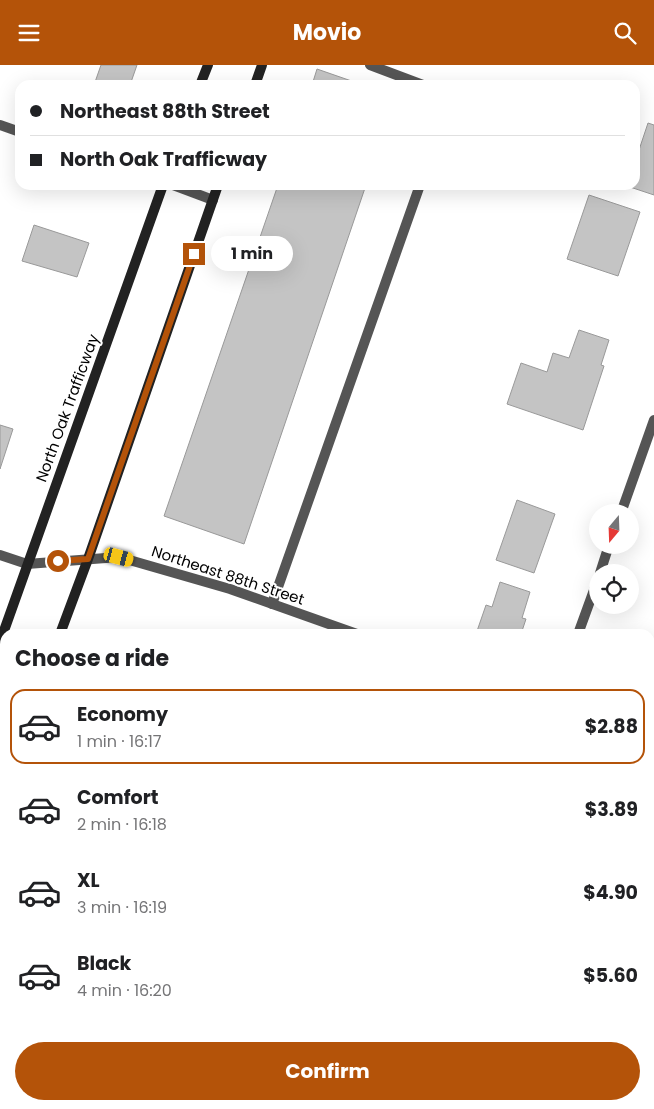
<!DOCTYPE html>
<html lang="en">
<head>
<meta charset="utf-8">
<style>
  :root { --surface:#fff; --page:#f6f6f6; --text:#202124; --muted:#757577; --line:#e0e0e0; --accent:#b45309 }
  body { margin:0; font-family:Poppins,sans-serif; background:var(--page); color:var(--text); height:100vh; display:flex; flex-direction:column; font-size:19px; white-space:nowrap }
  * { box-sizing:border-box; margin:0 }
  p { font-size:16px; color:var(--muted) }
  .icon { flex:none; width:28px; height:28px; fill:none; stroke:currentColor; stroke-width:2; stroke-linecap:round; stroke-linejoin:round }
  .map { position:relative; flex:1; overflow:hidden }
  .details { position:absolute; left:0px; top:564px; width:655px; height:481px; display:flex; flex-direction:column; background:var(--surface); border-radius:15px 15px 0 0; box-shadow:0 5px 20px #0002 }
  .details>* { flex:none }
  .hud { position:absolute; left:15px; top:15px; width:625px; height:110px; border-radius:15px; box-shadow:0 5px 20px #0002; display:grid; align-content:center; height:110px; padding:0 15px; background:var(--surface) }
  .needle { width:32px; rotate:199deg }
  .buttons { position:absolute; left:589px; top:439px; display:grid; gap:10px }
  .buttons a { display:grid; place-items:center; width:50px; height:50px; border-radius:50%; background:var(--surface); box-shadow:0 5px 20px #0002; font-size:25px }
  .end { position:absolute; width:22px; height:22px; margin:-11px; border:6px solid #b45309; background:#fff; box-shadow:0 0 0 2px #fff }
  .from { border-radius:50% }
  .bubble { position:absolute; height:35px; border-radius:18px; background:var(--surface); box-shadow:0 5px 20px #0002; font-size:16px; font-weight:700; line-height:35px; text-align:center }
  .car { position:absolute; width:15px; height:30px; margin:-15px -8px; border-radius:6px; box-shadow:0 0 4px 1px #0007; background:linear-gradient(#f5c518 24%,#345 0 40%,#f5c518 0 76%,#345 0 86%,#f5c518 0) }
  .hud b { display:flex; align-items:center; gap:18px; height:48px; font-size:19px }
  .hud b+b { border-top:1px solid var(--line) }
  .hud i { width:12px; height:12px; background:var(--text) }
  ul { padding:0; list-style:none }
  li { display:flex; align-items:center; gap:15px; height:75px; margin:0 10px 8px; padding:0 5px; border:2px solid transparent; border-radius:15px }
  li div { flex:1 }
  li b { display:block; font-size:19px }
  li em { font-style:normal; font-weight:700 }
  li.selected { border-color:var(--accent) }
  li>.icon { width:45px; height:45px; stroke-width:1.5 }
  h2 { padding:0 15px; font-size:22px; line-height:60px }
  .button { display:flex; gap:10px; margin-top:auto; padding:10px 15px }
  .button a { flex:1; height:58px; border-radius:30px; background:var(--accent); color:#fff; font-size:20px; font-weight:700; line-height:58px; text-align:center }
  header { display:flex; justify-content:space-between; align-items:center; height:65px; padding:0 15px; background:var(--accent); color:#fff; font-size:22px; font-weight:700 }
  .map>svg:first-child { display:block }
</style>
</head>
<body>
<header><svg class="icon" aria-label="menu" viewBox="0 0 24 24"><path d="M4 6h16M4 12h16M4 18h16"/></svg>Movio<svg class="icon" aria-label="search" viewBox="0 0 24 24"><circle cx="10" cy="10" r="6"/><path d="M15 15l6 6"/></svg></header>
<div class="map">
<svg width="654" height="1044" viewBox="0 0 654 1044">
  <rect width="100%" height="100%" fill="#fff"/>
  <g fill="#c4c4c4" stroke="#999">
    <polygon points="101,0 137,0 130,20 94,20"/>
    <polygon points="317,4 363,20 312,20"/>
    <polygon points="648,58 654,60 654,130 627,121 635,120 635,97"/>
    <polygon points="278,120 366,120 244,479 164,451"/>
    <polygon points="589,130 640,147 618,211 567,194"/>
    <polygon points="34,160 89,178 77,212 22,196"/>
    <polygon points="579,265 609,275 601,300 604,301 583,365 507,339 521,298 547,307 553,288 569,293"/>
    <polygon points="0,360 13,364 0,404"/>
    <polygon points="517,435 555,449 534,508 496,495"/>
    <polygon points="500,517 530,527 522,553 526,554 521,569 476,569 486,540 492,542"/>
    <polygon points="650,576 654,578 654,610 650,609"/>
    <polygon points="650,955 654,956 654,990 650,989"/>
    <polygon points="5,1036 5,1040 20,1040 32,1044 3,1044"/>
    <polygon points="358,1040 400,1040 402,1041 401,1044 357,1044"/>
  </g>
  <g fill="none" stroke-linecap="round" stroke-linejoin="round">
    <g stroke="#555" stroke-width="10">
      <polyline points="370,0 423,20"/>
      <polyline points="272,539 420,120"/>
    </g>
    <g stroke="#555" stroke-width="10">
      <polyline points="0,60 20,67"/>
      <polyline points="173,120 213,135"/>
      <polyline points="621,448 654,355"/>
      <polyline points="0,490 27,499 119,492 230,524 357,569"/>
      <polyline points="600,508 609,480"/>
      <polyline points="578,569 598,514"/>
      <polyline points="650,670 654,671"/>
      <polyline points="0,838 5,840"/>
      <polyline points="0,864 5,850"/>
      <polyline points="585,1040 596,1044"/>
      <polyline points="276,1044 277,1040"/>
    </g>
    <g stroke="#222" stroke-width="10">
      <polyline points="200,20 208,0"/>
      <polyline points="255,20 262,0"/>
      <polyline points="60,569 88,494 218,120"/>
      <polyline points="0,577 163,120"/>
      <polyline points="0,734 5,720"/>
    </g>
  </g>
  <g fill="none" stroke-linecap="round" stroke-linejoin="round">
    <polyline stroke="#b45309" stroke-width="6" points="58,496 88,494 194,189"/>
  </g>
  <g text-anchor="middle" dominant-baseline="central" stroke-width="4" stroke-linejoin="round" paint-order="stroke">
    <g font-size="15" fill="#000" stroke="#fff">
      <text transform="translate(67 343) rotate(-70)">North Oak Trafficway</text>
      <text transform="translate(228 510) rotate(18)">Northeast 88th Street</text>
    </g>
  </g>
</svg>
<div class="buttons">
<a><svg class="needle" viewBox="-14 -14 28 28"><path d="M0-13l5 13h-10z" fill="#e53935"/><path d="M0 13l5-13h-10z" fill="#757577"/></svg></a>
<a><svg class="icon" aria-label="locate" viewBox="0 0 24 24"><circle cx="12" cy="12" r="6"/><path d="M12 2v4M12 18v4M2 12h4M18 12h4"/></svg></a>
</div>
<i class="end from" style="left:58px;top:496px"></i>
<i class="end" style="left:194px;top:189px"></i>
<div class="bubble" style="left:211px;top:171px;width:82px">1 min</div>
<i class="car" style="left:119px;top:492px;rotate:105deg"></i>
<div class="hud">
<b><i class="from"></i>Northeast 88th Street</b>
<b><i></i>North Oak Trafficway</b>
</div>
<section class="details">
<h2>Choose a ride</h2>
<ul>
<li class="selected"><svg class="icon" aria-label="car" viewBox="0 0 24 24"><path d="M5 17H2v-5l4-1 3-4h7l3 4 3 1v5h-3M9 17h6M6 11h13"/><circle cx="7" cy="17" r="2"/><circle cx="17" cy="17" r="2"/></svg><div><b>Economy</b><p>1 min · 16:17</p></div><em>$2.88</em></li>
<li><svg class="icon" aria-label="car" viewBox="0 0 24 24"><path d="M5 17H2v-5l4-1 3-4h7l3 4 3 1v5h-3M9 17h6M6 11h13"/><circle cx="7" cy="17" r="2"/><circle cx="17" cy="17" r="2"/></svg><div><b>Comfort</b><p>2 min · 16:18</p></div><em>$3.89</em></li>
<li><svg class="icon" aria-label="car" viewBox="0 0 24 24"><path d="M5 17H2v-5l4-1 3-4h7l3 4 3 1v5h-3M9 17h6M6 11h13"/><circle cx="7" cy="17" r="2"/><circle cx="17" cy="17" r="2"/></svg><div><b>XL</b><p>3 min · 16:19</p></div><em>$4.90</em></li>
<li><svg class="icon" aria-label="car" viewBox="0 0 24 24"><path d="M5 17H2v-5l4-1 3-4h7l3 4 3 1v5h-3M9 17h6M6 11h13"/><circle cx="7" cy="17" r="2"/><circle cx="17" cy="17" r="2"/></svg><div><b>Black</b><p>4 min · 16:20</p></div><em>$5.60</em></li>
</ul>
<div class="button"><a>Confirm</a></div>
</section>
</div>
</body>
</html>
